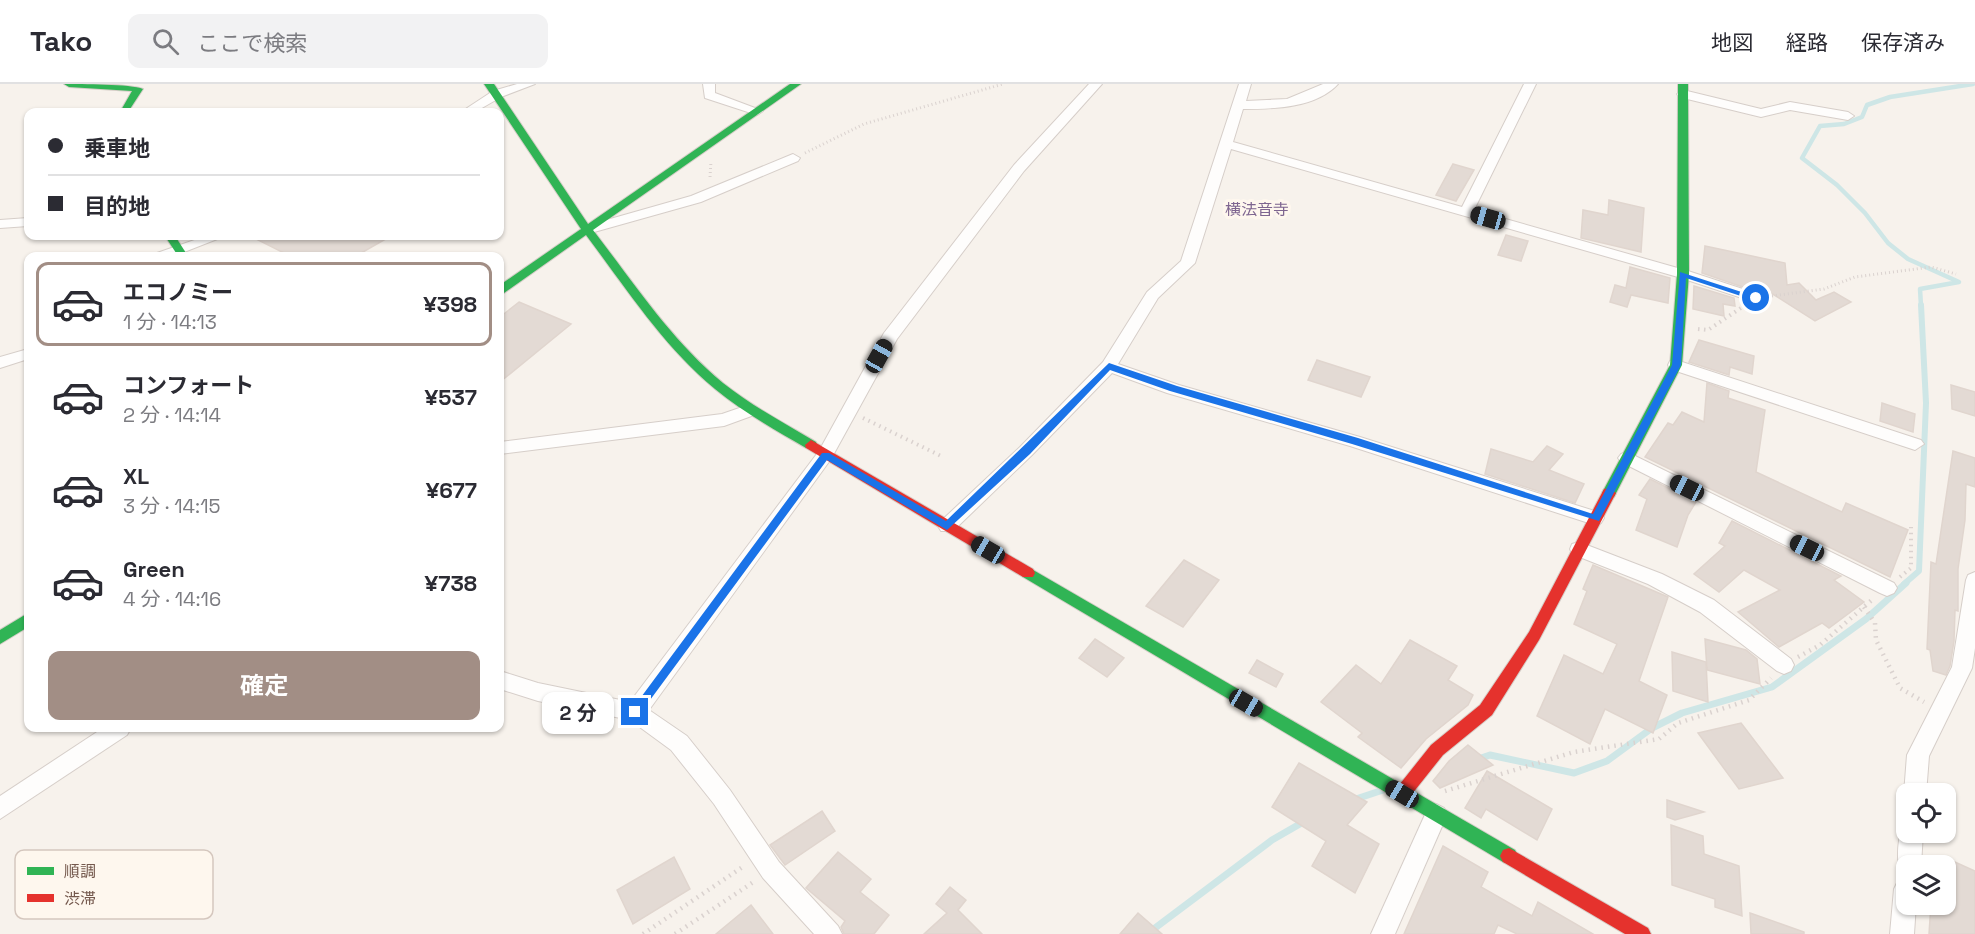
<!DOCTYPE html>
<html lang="ja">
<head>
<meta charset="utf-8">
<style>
  :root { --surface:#fff; --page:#f2f2f3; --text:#2b2b33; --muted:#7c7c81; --line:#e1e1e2; --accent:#a28e85 }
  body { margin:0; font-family:"Space Grotesk","Noto Sans JP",sans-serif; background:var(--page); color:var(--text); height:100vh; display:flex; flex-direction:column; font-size:22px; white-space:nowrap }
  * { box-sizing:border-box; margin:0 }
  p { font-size:20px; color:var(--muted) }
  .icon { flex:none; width:33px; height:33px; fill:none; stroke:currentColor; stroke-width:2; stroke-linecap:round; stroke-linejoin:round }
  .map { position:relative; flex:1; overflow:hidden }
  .panel { position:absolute; left:24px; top:168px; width:480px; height:480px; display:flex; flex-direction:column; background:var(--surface); border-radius:12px; box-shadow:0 2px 4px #0004 }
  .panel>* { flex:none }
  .banner { position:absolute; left:24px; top:24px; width:480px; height:132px; border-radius:12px; box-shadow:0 2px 4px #0004; display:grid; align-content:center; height:132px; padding:0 24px; background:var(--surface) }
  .buttons { position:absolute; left:1896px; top:699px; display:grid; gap:12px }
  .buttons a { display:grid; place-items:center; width:60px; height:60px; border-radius:12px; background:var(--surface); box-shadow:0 2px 4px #0004; font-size:30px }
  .end { position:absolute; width:27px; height:27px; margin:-14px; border:8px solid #1a73e8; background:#fff; box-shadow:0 0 0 3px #fff }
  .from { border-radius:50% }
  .bubble { position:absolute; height:42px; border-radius:12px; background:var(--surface); box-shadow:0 2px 4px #0004; font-size:20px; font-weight:700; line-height:42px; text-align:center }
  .car { position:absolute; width:18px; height:36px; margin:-18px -9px; border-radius:8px; box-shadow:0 0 4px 2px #0007; background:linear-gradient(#222 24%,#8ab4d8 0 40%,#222 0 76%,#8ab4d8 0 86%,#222 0) }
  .banner b { display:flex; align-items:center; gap:21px; height:57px; font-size:22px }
  .banner b+b { border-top:2px solid var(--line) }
  .banner i { width:15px; height:15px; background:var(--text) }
  ul { padding:10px 0 0; list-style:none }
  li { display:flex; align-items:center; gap:18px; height:84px; margin:0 12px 9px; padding:0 12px; border:3px solid transparent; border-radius:12px }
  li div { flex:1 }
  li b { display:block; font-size:22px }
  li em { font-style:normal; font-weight:700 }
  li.current { border-color:var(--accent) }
  li>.icon { width:54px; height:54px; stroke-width:1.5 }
  .button { display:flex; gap:12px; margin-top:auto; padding:12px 24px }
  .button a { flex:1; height:69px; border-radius:12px; background:var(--accent); color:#fff; font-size:24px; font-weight:700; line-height:69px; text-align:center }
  header { display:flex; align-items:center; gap:36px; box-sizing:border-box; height:84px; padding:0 30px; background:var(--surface); border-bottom:2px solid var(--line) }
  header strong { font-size:28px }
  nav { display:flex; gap:33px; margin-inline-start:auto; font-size:21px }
  .search { width:420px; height:54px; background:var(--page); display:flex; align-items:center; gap:15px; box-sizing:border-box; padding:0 21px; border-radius:12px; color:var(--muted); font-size:22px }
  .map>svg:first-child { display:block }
</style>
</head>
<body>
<header>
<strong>Tako</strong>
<div class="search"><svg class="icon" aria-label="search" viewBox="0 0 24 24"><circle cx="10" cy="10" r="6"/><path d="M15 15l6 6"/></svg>ここで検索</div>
<nav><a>地図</a><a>経路</a><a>保存済み</a></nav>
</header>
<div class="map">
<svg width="1975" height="850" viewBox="0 0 1975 850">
  <rect width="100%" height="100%" fill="#f7f2ec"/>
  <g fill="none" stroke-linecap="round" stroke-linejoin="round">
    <polyline stroke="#cee6e6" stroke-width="4.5" points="1921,222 1920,205 1959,198 1908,175 1888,159 1865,129 1837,101 1802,74 1820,42 1844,40 1862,33 1867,21 1890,13 1973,0"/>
    <polyline stroke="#cee6e6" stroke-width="6" points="1904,500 1919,487 1926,319 1921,221"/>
    <g stroke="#cee6e6" stroke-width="7">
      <polyline points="1478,675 1490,671 1574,689 1607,677 1652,644 1682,629 1772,603 1866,535 1906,499"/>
      <polyline points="1353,716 1383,706"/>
      <polyline points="1147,850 1272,756 1305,737"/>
    </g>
  </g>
  <g fill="#e3dad4" stroke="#e0d5ce" stroke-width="1.5">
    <polygon points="1453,80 1474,86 1456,117 1436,111"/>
    <polygon points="1609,116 1644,124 1641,168 1581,154 1583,126 1608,131"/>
    <polygon points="1506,151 1528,157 1521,177 1498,171"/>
    <polygon points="250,152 391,152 356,172 290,172"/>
    <polygon points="1705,162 1785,179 1787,201 1799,199 1816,216 1834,208 1851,218 1815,237 1771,209 1763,210 1702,189"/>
    <polygon points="1630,183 1670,194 1668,219 1631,211 1627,223 1610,218 1615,201 1626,204"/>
    <polygon points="1694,202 1734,214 1735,222 1723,220 1724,232 1693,225"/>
    <polygon points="519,218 571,240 500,298 500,233"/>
    <polygon points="1699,256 1754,272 1752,290 1730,283 1729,291 1689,278"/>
    <polygon points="1317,276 1370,293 1361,313 1308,296"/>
    <polygon points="1707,299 1729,307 1728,314 1765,326 1756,388 1842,428 1846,419 1908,446 1890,493 1645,373 1668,339 1673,341 1682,328 1704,338"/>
    <polygon points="1951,301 1975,308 1975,332 1952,325"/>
    <polygon points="1882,319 1915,330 1913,348 1880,337"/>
    <polygon points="1547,362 1563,370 1549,386 1584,400 1575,419 1485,390 1491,365 1533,378"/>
    <polygon points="1953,367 1975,374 1975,403 1966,400 1965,436 1958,485 1958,527 1955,526 1954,557 1950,582 1946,591 1933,587 1930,566 1927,565 1931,478 1936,480"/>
    <polygon points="1650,395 1696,418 1688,431 1677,463 1636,446 1647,415 1639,411"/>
    <polygon points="1732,437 1841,492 1834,496 1864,518 1829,544 1822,539 1779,563 1738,528 1780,506 1744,486 1719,508 1694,490 1725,462 1719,459"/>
    <polygon points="1184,476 1219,496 1183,543 1146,522"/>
    <polygon points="1593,481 1668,513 1639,597 1667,611 1653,649 1605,625 1590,660 1537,632 1564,571 1603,590 1617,560 1574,540 1587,507 1583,505"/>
    <polygon points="1095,555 1124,574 1107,593 1079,574"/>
    <polygon points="1705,555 1746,566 1757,575 1760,600 1707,586"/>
    <polygon points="1410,556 1457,582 1448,596 1473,611 1468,621 1426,655 1401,684 1358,653 1362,649 1321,618 1356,581 1381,600"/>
    <polygon points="1672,568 1706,578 1708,618 1673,607"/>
    <polygon points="1257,576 1283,590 1276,603 1249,589"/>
    <polygon points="1741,639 1783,694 1739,705 1698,649"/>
    <polygon points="1468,661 1493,681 1440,704 1433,697 1449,677"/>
    <polygon points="1299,679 1367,718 1347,741 1379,760 1355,809 1312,782 1326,757 1272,723"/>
    <polygon points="1487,687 1552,725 1537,756 1486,725 1481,734 1465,724"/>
    <polygon points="1667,716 1704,728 1675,736 1667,733"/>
    <polygon points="822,727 835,747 785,781 770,761"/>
    <polygon points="1671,741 1703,752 1704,770 1739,782 1742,832 1715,823 1715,815 1672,801"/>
    <polygon points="1443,762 1488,788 1481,803 1532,832 1538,818 1593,850 1517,850 1498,841 1494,850 1404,850"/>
    <polygon points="838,768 871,795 860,808 889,831 874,850 844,850 841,843 845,837 806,804"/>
    <polygon points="674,773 690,805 633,840 617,806"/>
    <polygon points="1946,774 1975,787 1975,850 1929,850 1931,820 1946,820"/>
    <polygon points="950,803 966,816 958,826 982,850 924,850 947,829 936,820"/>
    <polygon points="751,821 773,850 716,850"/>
    <polygon points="1138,829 1162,850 1120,850"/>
    <polygon points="1750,829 1804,848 1804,850 1751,850"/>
  </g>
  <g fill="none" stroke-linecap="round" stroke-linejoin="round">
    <defs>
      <g id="street">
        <polygon points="517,0 535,0 501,13 475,28 461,28 493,7"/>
        <polygon points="703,0 715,0 715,9 763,27 757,31 705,14"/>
        <polygon points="1089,0 1102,0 1024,87 897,255 831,375 649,626 687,652 730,706 779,778 838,842 842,850 814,850 763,794 714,720 671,666 630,636 538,617 500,605 500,587 538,599 630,618 819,367 884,249 1014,81"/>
        <path d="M1239,0H1251L1246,17L1287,15L1323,0H1338C1316,24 1274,25 1243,25L1233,58L1462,123L1524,0H1536L1474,126L1688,187L1761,211L1764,214L1756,219L1751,217L1678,193L1231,65L1195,179L1158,214L1118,280L1179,301L1360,353L1601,429L1604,434L1601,439L1595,441L1350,362L1167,309L1112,289L1032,371L953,447H941L938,442L941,437L1020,363L1103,278L1147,208L1181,177Z"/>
        <polygon points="1683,6 1761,25 1790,18 1848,28 1854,32 1848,36 1790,26 1761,33 1679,13 1677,10"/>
        <polygon points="793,70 800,74 798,77 701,118 587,150 580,146 582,143 691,112"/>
        <polygon points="28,134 28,142 0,144 0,136"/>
        <polygon points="206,152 225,152 174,172 155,172 157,169"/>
        <polygon points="28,265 28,275 0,284 0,273"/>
        <polygon points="1676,276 1921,356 1924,360 1915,366 1670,285 1668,281 1670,277"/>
        <polygon points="751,320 759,326 757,330 724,342 500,370 500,358 722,330"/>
        <polygon points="1627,368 1894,499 1897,504 1894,509 1887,512 1880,509 1621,378 1618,374 1621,370"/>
        <polygon points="1579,458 1662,490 1714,516 1791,575 1794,581 1791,587 1784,590 1777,587 1700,528 1648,500 1572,470 1570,465 1572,460"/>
        <polygon points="1975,488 1975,564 1972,584 1929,672 1926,710 1906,710 1906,716 1904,710 1907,671 1952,583 1966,496 1968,491"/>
        <polygon points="103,644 131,644 127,651 0,735 0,712"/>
        <polygon points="1436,720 1444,724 1447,731 1395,850 1371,850 1428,724"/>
        <path d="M1906,739V748H1923L1921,782H1906V792L1901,790C1896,777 1897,749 1906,739Z"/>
        <polygon points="1906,793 1906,820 1916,820 1914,850 1890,850 1894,805 1898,797"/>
      </g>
      <g id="fast">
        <path d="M64,0C81,0 131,0 143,5L128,28H120L132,7L69,3Z"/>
        <path d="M484,0H494L588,140L790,0H801L593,146C634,199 671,256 723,299C752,322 784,339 816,358L817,361L816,364H806C775,346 743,328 715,305C663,262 626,204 586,151L504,209H500V201L581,145Z"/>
        <polygon points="1678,0 1688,0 1689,190 1682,281 1614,413 1609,414 1602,409 1670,281 1677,190"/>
        <polygon points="165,152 175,152 188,172 178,172"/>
        <polygon points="1028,483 1515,766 1518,772 1515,778 1509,780 1503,778 1023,493 1021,489 1023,485"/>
        <polygon points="28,529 28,543 0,560 0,546"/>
      </g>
      <g id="jam">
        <polygon points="811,356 1033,485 1035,489 1033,493 1023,493 806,364 805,361"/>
        <polygon points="1609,404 1616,409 1539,556 1492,631 1443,671 1408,715 1402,718 1396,715 1394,710 1396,705 1431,661 1480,621 1529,548 1604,405"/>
        <polygon points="1509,764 1648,844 1651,850 1625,850 1503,778 1500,772 1503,766"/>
      </g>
    </defs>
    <use href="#street" stroke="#d6cec9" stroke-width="2"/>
    <use href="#fast" stroke="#d6cec8" stroke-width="2"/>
    <use href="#jam" stroke="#d6cec8" stroke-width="2"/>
    <g stroke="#dad2cf" stroke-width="3" stroke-dasharray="1 3" stroke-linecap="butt">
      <polyline points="805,69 864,40 1003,0"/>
      <polyline points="710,93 711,77"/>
      <polyline points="1772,212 1824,205 1855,193 1931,183 1956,190"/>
    </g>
    <g stroke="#dad2cf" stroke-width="4" stroke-dasharray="1.5 4.5" stroke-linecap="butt">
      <polyline points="1698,245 1708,246 1741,224"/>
      <polyline points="863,334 941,372"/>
      <polyline points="1900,493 1911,484 1911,443"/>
    </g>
    <g stroke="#dad2cf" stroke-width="4.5" stroke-dasharray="1.5 5" stroke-linecap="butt">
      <polyline points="1864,523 1875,539 1876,556 1900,604 1924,618"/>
      <polyline points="1798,573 1820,561 1873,515"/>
      <polyline points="1445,707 1574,668 1659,655 1678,639 1749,616 1771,594"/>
      <polyline points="643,850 744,782"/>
      <polyline points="675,850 755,797"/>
    </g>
    <use href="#street" fill="#fefdfc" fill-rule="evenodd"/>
    <use href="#fast" fill="#30b455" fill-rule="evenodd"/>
    <use href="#jam" fill="#e5322d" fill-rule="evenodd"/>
  </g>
  <polygon fill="#1a73e8" points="1680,188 1760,214 1753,216 1686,194 1681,281 1599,437 1352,360 1170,307 1110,286 1030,370 947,446 827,376 639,631 631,631 630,628 822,369 829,369 946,437 1109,279 1177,302 1358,354 1593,430 1672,281"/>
  <g text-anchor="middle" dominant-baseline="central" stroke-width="6" stroke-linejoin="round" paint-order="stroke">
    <g font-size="16" fill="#7e6590" stroke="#fef7ee">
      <text x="1257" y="125">横法音寺</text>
    </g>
  </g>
  <rect x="15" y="766" width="198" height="69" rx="9" fill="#fef7ee" stroke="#d5c7be" stroke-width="1.5"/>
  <rect x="27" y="783" width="27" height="8" fill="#30b455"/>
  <rect x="27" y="810" width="27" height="8" fill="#e5322d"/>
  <g font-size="16" fill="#74584d">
    <text x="64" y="793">順調</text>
    <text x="64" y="820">渋滞</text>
  </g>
</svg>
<div class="buttons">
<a><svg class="icon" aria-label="locate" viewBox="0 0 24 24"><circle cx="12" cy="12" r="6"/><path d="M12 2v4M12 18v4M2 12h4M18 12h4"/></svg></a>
<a><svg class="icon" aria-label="layers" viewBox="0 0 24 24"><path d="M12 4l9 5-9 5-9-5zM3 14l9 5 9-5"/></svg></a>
</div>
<i class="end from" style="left:1756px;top:214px"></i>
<i class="end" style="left:635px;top:628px"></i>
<div class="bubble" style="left:542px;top:608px;width:72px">2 分</div>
<i class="car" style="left:1488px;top:134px;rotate:286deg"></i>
<i class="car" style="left:879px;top:272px;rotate:29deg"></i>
<i class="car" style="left:1687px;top:404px;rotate:296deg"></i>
<i class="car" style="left:1807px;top:464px;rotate:296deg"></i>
<i class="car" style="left:988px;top:466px;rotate:300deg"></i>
<i class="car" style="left:1246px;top:619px;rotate:120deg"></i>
<i class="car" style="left:1402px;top:710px;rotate:301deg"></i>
<div class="banner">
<b><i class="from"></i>乗車地</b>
<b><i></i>目的地</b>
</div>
<section class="panel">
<ul>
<li class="current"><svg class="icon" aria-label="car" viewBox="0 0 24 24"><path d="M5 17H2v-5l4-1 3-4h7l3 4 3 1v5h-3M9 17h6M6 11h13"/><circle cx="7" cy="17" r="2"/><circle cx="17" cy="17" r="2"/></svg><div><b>エコノミー</b><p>1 分 · 14:13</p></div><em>¥398</em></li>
<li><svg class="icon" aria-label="car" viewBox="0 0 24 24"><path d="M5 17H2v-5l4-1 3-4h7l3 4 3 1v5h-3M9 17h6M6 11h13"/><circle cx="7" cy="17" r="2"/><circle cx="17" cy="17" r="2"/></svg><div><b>コンフォート</b><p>2 分 · 14:14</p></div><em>¥537</em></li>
<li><svg class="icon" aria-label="car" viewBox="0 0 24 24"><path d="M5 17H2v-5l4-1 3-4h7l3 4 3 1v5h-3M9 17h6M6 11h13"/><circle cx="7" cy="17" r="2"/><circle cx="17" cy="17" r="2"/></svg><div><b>XL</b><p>3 分 · 14:15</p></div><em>¥677</em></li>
<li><svg class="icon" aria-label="car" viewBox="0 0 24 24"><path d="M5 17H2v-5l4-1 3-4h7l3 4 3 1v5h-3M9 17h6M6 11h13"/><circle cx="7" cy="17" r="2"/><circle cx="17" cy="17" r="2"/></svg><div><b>Green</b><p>4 分 · 14:16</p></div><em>¥738</em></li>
</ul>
<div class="button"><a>確定</a></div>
</section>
</div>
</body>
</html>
